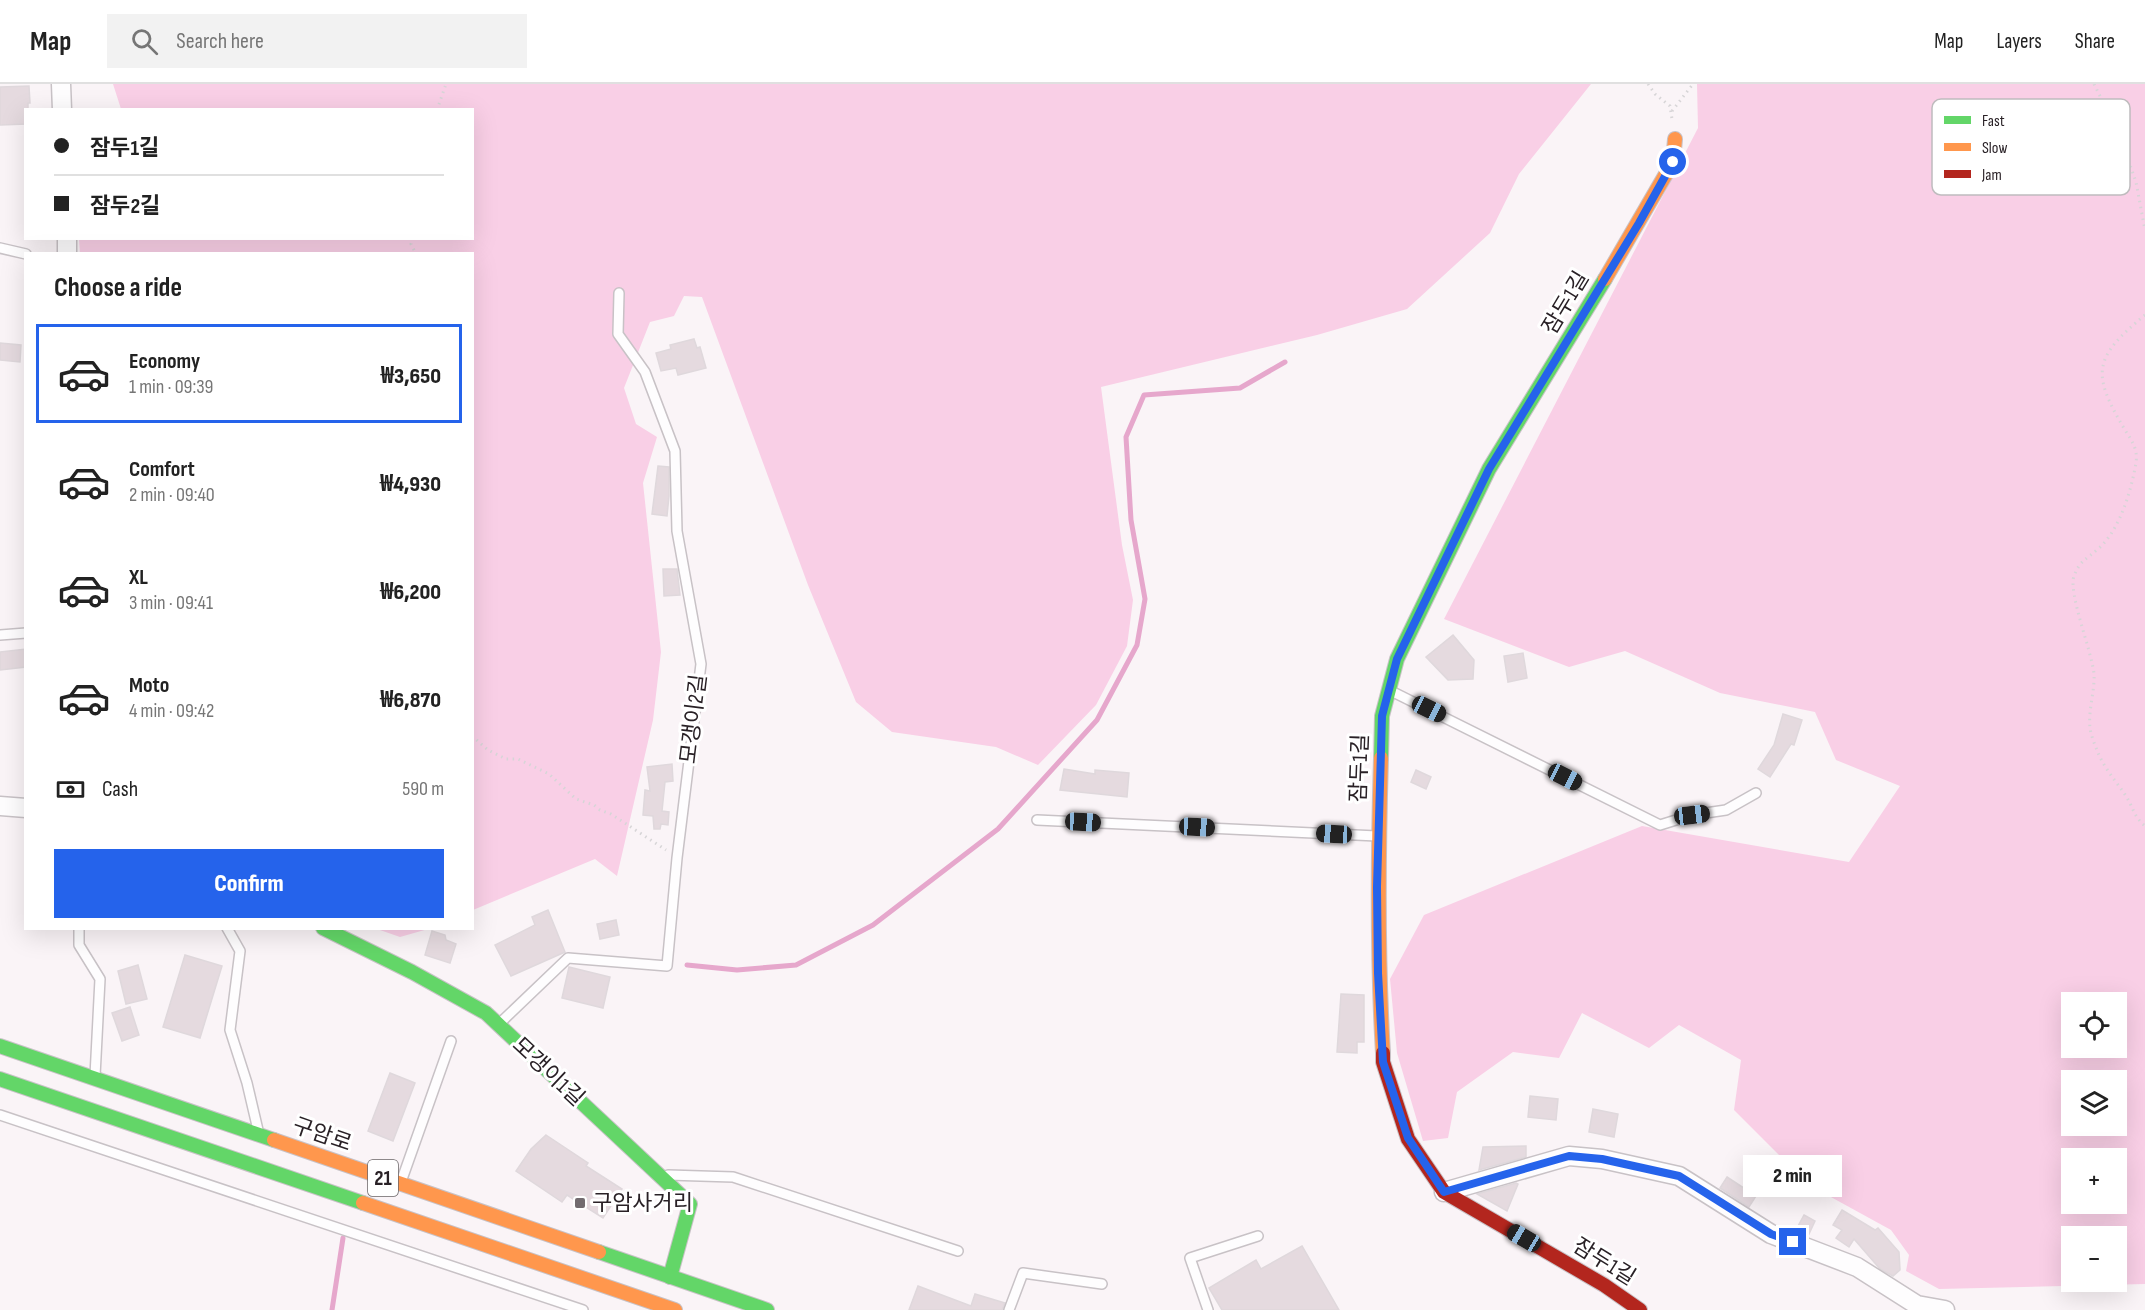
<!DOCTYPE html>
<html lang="en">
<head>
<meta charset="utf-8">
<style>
  :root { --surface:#fff; --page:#f2f2f2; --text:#222; --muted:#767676; --line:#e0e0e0; --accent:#2563eb }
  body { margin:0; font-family:"Sofia Sans Condensed","Noto Sans KR",sans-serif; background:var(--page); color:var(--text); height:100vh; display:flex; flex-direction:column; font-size:22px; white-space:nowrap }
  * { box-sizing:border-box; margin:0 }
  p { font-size:20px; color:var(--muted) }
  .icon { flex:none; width:33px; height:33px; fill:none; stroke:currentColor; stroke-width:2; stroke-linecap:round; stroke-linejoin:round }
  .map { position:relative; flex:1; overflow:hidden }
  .panel { position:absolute; left:24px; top:168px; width:450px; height:678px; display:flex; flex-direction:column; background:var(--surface); border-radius:0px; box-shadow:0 6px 24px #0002 }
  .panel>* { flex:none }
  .guide { position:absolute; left:24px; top:24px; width:450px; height:132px; border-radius:0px; box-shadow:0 6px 24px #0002; display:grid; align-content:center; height:132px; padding:0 30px; background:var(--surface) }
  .buttons { position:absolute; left:2061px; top:908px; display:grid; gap:12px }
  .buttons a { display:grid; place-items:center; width:66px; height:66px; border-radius:0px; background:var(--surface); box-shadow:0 6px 24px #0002; font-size:30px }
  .end { position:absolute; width:27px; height:27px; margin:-14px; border:8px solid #2563eb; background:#fff; box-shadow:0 0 0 3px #fff }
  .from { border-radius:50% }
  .bubble { position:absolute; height:42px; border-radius:0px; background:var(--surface); box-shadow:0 6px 24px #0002; font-size:20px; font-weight:800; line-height:42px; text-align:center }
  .car { position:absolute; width:18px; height:36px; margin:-18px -9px; border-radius:8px; box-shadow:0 0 4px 2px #0007; background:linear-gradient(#222 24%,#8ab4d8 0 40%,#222 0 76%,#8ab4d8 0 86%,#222 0) }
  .guide b { display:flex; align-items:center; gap:21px; height:57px; font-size:22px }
  .guide b+b { border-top:2px solid var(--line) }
  .guide i { width:15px; height:15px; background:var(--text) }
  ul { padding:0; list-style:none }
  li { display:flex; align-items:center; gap:18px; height:99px; margin:0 12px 9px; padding:0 18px; border:3px solid transparent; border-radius:0px }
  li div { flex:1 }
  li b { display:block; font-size:22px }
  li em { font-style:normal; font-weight:800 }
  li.on { border-color:var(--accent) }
  li>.icon { width:54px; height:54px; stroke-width:1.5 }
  h2 { padding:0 30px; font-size:27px; line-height:72px }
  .pay { display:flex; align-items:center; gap:15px; height:66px; padding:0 30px; font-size:22px }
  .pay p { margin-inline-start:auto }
  .primary-button { display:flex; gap:12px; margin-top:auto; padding:12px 30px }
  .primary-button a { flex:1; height:69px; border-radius:0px; background:var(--accent); color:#fff; font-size:24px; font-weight:800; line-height:69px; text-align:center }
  header { display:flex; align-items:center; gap:36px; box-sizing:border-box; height:84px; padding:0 30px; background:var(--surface); border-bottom:2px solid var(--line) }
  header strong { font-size:28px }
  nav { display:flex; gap:33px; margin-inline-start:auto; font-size:21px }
  .search { width:420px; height:54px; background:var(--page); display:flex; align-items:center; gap:15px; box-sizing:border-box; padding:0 21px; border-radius:0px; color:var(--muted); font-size:22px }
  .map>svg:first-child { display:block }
</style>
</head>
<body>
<header>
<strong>Map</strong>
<div class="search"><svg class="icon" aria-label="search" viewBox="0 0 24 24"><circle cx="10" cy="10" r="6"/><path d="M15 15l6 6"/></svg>Search here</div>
<nav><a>Map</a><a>Layers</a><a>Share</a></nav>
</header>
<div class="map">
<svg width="2145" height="1226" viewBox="0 0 2145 1226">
  <rect width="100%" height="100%" fill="#faf4f7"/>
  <g fill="#f9cfe6" fill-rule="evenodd">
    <polygon points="113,0 1591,0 1519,90 1490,149 1407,225 1317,251 1101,303 1122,461 1133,516 1127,562 1096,621 1038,681 996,663 892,648 856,618 808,501 702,213 684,212 674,232 650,238 624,304 636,340 657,353 643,399 661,568 653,636 617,792 595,775 473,826 472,170 80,170 79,155 472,154 472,26 121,25"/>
    <path d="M1697,0H2145V1200L1939,1205L1906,1187L1909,1171L1891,1146L1809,1101L1734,1026L1741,976L1679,941L1649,964L1582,929L1559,974L1513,968L1457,1008L1448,1054L1423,1057L1397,969L1390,895L1424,831L1642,742L1849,778L1900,702L1836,676L1815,628L1720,609L1625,567L1569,583L1444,535L1698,44ZM2072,918H2116V963H2072ZM2072,996H2116V1041H2072ZM2072,1074H2116V1119H2072ZM2072,1152H2116V1197H2072Z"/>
    <polygon points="377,845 428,845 400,853"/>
  </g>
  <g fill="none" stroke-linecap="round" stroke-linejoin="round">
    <g stroke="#e6a7cc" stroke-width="5">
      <polyline points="687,881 737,886 796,881 873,841 998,745 1097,636 1137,561 1145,515 1131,436 1126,353 1144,311 1240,304 1285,278"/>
      <polyline points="332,1226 343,1154"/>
    </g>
  </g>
  <g fill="#e5dadf" stroke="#dfd8dc" stroke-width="1.5">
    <polygon points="29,2 30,19 28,19 28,26 26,26 26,40 0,41 0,3"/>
    <polygon points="694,255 697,264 700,263 706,284 678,291 676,284 661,287 656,269 671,265 670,261"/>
    <polygon points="0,259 21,261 20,278 0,276"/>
    <polygon points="658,382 669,383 669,412 667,432 652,430"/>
    <polygon points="663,485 677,485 680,511 664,512"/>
    <polygon points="1453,551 1474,576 1473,595 1448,596 1426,573"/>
    <polygon points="26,565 26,583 0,586 0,568"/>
    <polygon points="1523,569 1527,594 1508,598 1504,572"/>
    <polygon points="1783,630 1802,636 1794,661 1791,660 1770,693 1758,685 1774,661"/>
    <polygon points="672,680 673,697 665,698 662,727 669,728 668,741 661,740 660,745 654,745 653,732 643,731 645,706 650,707 647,683"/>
    <polygon points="1064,685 1095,690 1095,686 1129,689 1127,713 1060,706"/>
    <polygon points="1416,686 1431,693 1426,705 1411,698"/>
    <polygon points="548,826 565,868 511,892 495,861 535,841 532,833"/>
    <polygon points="616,836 619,851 600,855 597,840"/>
    <polygon points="432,847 445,851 446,856 456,860 450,879 425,871"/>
    <polygon points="185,871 222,882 200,954 163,943"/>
    <polygon points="138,881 147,915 126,920 118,887"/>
    <polygon points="569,883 610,893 603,924 562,914"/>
    <polygon points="1341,910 1364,911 1364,958 1357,958 1357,969 1337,968"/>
    <polygon points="130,923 139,951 122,957 112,929"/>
    <polygon points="390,989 415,999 393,1057 368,1047"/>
    <polygon points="1530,1012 1558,1015 1556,1036 1528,1033"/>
    <polygon points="1593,1025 1618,1030 1614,1053 1589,1048"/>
    <polygon points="546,1051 588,1079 586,1082 622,1105 603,1134 567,1111 562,1118 516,1087 531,1065"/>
    <polygon points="1526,1062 1526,1073 1479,1086 1483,1063"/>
    <polygon points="1727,1093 1756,1112 1749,1123 1720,1104"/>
    <polygon points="1516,1099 1518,1100 1507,1127 1477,1110"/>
    <polygon points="1842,1126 1875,1146 1878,1144 1899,1168 1900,1186 1893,1192 1880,1185 1854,1155 1849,1163 1836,1154 1842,1146 1833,1141"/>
    <polygon points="1804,1131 1815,1137 1809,1150 1797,1144"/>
    <polygon points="1302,1162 1339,1226 1222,1226 1209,1204 1256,1176 1261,1185"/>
    <polygon points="918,1202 971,1222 975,1210 1005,1219 1002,1226 909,1226"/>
  </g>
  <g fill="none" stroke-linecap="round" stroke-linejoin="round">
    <defs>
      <g id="lane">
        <polyline points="0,164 26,170"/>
        <polyline points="0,551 26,549"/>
        <polyline points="1391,607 1660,741 1692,731 1726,726 1756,709"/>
        <polyline points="1037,736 1377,752"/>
        <polyline points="79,844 79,861 100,895 95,992"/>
        <polyline points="227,844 240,867 230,946 247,999 258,1046"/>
        <polyline points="500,939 568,874 667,882 677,774 701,580 677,447 675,367 645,288 618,250 619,209"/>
        <polyline points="0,1031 583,1226"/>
        <polyline points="668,1091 733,1093 958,1167"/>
        <polyline points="401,1098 451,957"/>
        <polyline points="1009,1226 1023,1189 1102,1200"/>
        <polyline points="1208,1226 1190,1174 1258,1152"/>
      </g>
      <g id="street">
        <polyline points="61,0 62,26"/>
        <polyline points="67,154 67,170"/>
        <polyline points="0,722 26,724"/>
        <polyline points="1444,1108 1569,1072 1602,1075 1679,1092 1771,1150 1857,1183 1917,1221 1945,1226"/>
      </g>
      <g id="fast">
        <polyline points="1381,674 1382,632 1397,575 1489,385 1605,195"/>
        <polyline points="323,844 412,888 486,929 690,1120 670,1193"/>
        <polyline points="0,962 274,1056"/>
        <polyline points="0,995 363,1119"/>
        <polyline points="599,1168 767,1226"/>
      </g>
      <g id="slow">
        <polyline points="1605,195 1673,78 1675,55"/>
        <path d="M1381,674C1378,773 1377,871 1383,969"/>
        <polyline points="274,1056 599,1168"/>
        <polyline points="363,1119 675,1226"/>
      </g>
      <polyline id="jam" points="1383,969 1383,978 1408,1055 1444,1108 1604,1201 1640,1226"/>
    </defs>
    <use href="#lane" stroke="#c8c2c6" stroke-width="12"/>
    <use href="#street" stroke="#c8c2c6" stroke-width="21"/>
    <use href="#fast" stroke="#c8c2c6" stroke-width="16"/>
    <use href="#slow" stroke="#c8c2c6" stroke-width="16"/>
    <use href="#jam" stroke="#c8c2c6" stroke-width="16"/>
    <g stroke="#d7d5d7" stroke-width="3" stroke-dasharray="1.5 4.5" stroke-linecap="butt">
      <polyline points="1648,0 1655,10 1670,22 1672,35"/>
      <polyline points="2094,0 2119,50 2136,98 2145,146"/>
      <polyline points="437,26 446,0"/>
      <polyline points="1672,27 1693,0"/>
      <polyline points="414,154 411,160 416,170"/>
      <path d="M2145,231C2093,274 2091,289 2125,346C2132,357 2138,365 2136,379C2131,407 2120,446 2098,465C2087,475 2080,476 2074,492C2068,509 2092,568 2094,590C2095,607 2088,626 2090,644C2091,651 2094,659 2097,666C2103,683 2116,697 2126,712C2133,723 2134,733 2145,742"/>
      <polyline points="472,652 488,666 506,675 518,675 549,690 576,715 594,721 600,726 611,730 666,766"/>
    </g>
    <use href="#lane" stroke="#fefdfe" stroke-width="9"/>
    <use href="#street" stroke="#fefdfe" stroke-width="18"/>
    <use href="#fast" stroke="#63d668" stroke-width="14"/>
    <use href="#slow" stroke="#ff974d" stroke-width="14"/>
    <use href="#jam" stroke="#b3261e" stroke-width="14"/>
  </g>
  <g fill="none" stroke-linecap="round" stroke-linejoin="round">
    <polyline stroke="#2563eb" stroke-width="8" points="1673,78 1639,139 1489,385 1397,575 1382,632 1377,803 1378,889 1383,978 1408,1054 1444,1108 1569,1072 1602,1075 1679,1092 1771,1150 1793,1158"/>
  </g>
  <rect fill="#726b6f" stroke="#fff" stroke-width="2" x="574" y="1113" width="12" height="12" rx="3"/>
  <g text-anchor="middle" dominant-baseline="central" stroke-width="6" stroke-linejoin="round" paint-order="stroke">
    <rect fill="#fff" stroke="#696467" stroke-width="1.5" x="368" y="1076" width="30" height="36" rx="4.5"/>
    <g font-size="21" font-weight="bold" fill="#292126">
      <text x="383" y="1094">21</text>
    </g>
    <g font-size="22" fill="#292126" stroke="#fff">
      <text transform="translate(1566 219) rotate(-59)">잠두1길</text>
      <text transform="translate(694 635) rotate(-83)">모갱이2길</text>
      <text transform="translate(1360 684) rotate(-88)">잠두1길</text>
      <text transform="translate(548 988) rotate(43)">모갱이1길</text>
      <text transform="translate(322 1051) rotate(19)">구암로</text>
      <text transform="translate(1604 1178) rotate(32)">잠두1길</text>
    </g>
    <g font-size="22" fill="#292126" stroke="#fff" text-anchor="start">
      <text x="592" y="1119">구암사거리</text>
    </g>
  </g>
  <rect x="1932" y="15" width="198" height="96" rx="9" fill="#fff" stroke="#bfbcbe" stroke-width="1.5"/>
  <rect x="1944" y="32" width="27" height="8" fill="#63d668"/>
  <rect x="1944" y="59" width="27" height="8" fill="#ff974d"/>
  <rect x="1944" y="86" width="27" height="8" fill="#b3261e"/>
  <g font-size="16" fill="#292126">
    <text x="1982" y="42">Fast</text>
    <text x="1982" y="69">Slow</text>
    <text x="1982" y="96">Jam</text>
  </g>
</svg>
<div class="buttons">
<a><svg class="icon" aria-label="locate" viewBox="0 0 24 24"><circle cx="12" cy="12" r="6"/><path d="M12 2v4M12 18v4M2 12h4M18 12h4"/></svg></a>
<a><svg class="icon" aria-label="layers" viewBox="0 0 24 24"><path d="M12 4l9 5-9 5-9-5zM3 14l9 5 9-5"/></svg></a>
<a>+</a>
<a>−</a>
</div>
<i class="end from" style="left:1673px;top:78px"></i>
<i class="end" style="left:1793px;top:1158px"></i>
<div class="bubble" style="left:1743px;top:1071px;width:99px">2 min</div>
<i class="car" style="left:1429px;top:625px;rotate:116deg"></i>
<i class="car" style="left:1565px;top:693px;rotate:117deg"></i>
<i class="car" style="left:1692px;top:731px;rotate:83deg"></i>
<i class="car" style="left:1083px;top:738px;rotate:93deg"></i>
<i class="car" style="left:1197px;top:743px;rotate:93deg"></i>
<i class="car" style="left:1334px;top:750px;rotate:273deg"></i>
<i class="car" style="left:1524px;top:1154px;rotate:300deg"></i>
<div class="guide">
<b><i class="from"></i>잠두1길</b>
<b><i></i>잠두2길</b>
</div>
<section class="panel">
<h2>Choose a ride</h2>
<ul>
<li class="on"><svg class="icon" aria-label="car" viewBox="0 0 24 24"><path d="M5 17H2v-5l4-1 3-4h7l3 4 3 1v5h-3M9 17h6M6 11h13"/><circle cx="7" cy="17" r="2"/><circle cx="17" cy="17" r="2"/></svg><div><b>Economy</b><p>1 min · 09:39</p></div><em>₩3,650</em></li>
<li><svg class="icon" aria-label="car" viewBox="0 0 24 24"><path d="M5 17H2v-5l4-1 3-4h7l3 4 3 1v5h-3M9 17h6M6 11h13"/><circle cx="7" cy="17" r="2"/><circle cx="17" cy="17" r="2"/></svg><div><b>Comfort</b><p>2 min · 09:40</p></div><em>₩4,930</em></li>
<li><svg class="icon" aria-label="car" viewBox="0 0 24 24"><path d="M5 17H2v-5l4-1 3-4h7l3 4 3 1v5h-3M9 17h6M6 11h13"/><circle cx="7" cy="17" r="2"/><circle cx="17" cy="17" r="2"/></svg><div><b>XL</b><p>3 min · 09:41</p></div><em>₩6,200</em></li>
<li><svg class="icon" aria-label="car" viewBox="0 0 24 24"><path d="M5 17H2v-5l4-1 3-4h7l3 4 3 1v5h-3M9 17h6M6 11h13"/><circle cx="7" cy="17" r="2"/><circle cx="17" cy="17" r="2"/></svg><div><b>Moto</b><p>4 min · 09:42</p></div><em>₩6,870</em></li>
</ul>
<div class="pay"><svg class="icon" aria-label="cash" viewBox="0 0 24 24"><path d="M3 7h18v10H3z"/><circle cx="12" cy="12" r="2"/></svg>Cash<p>590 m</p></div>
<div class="primary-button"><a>Confirm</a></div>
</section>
</div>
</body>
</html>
